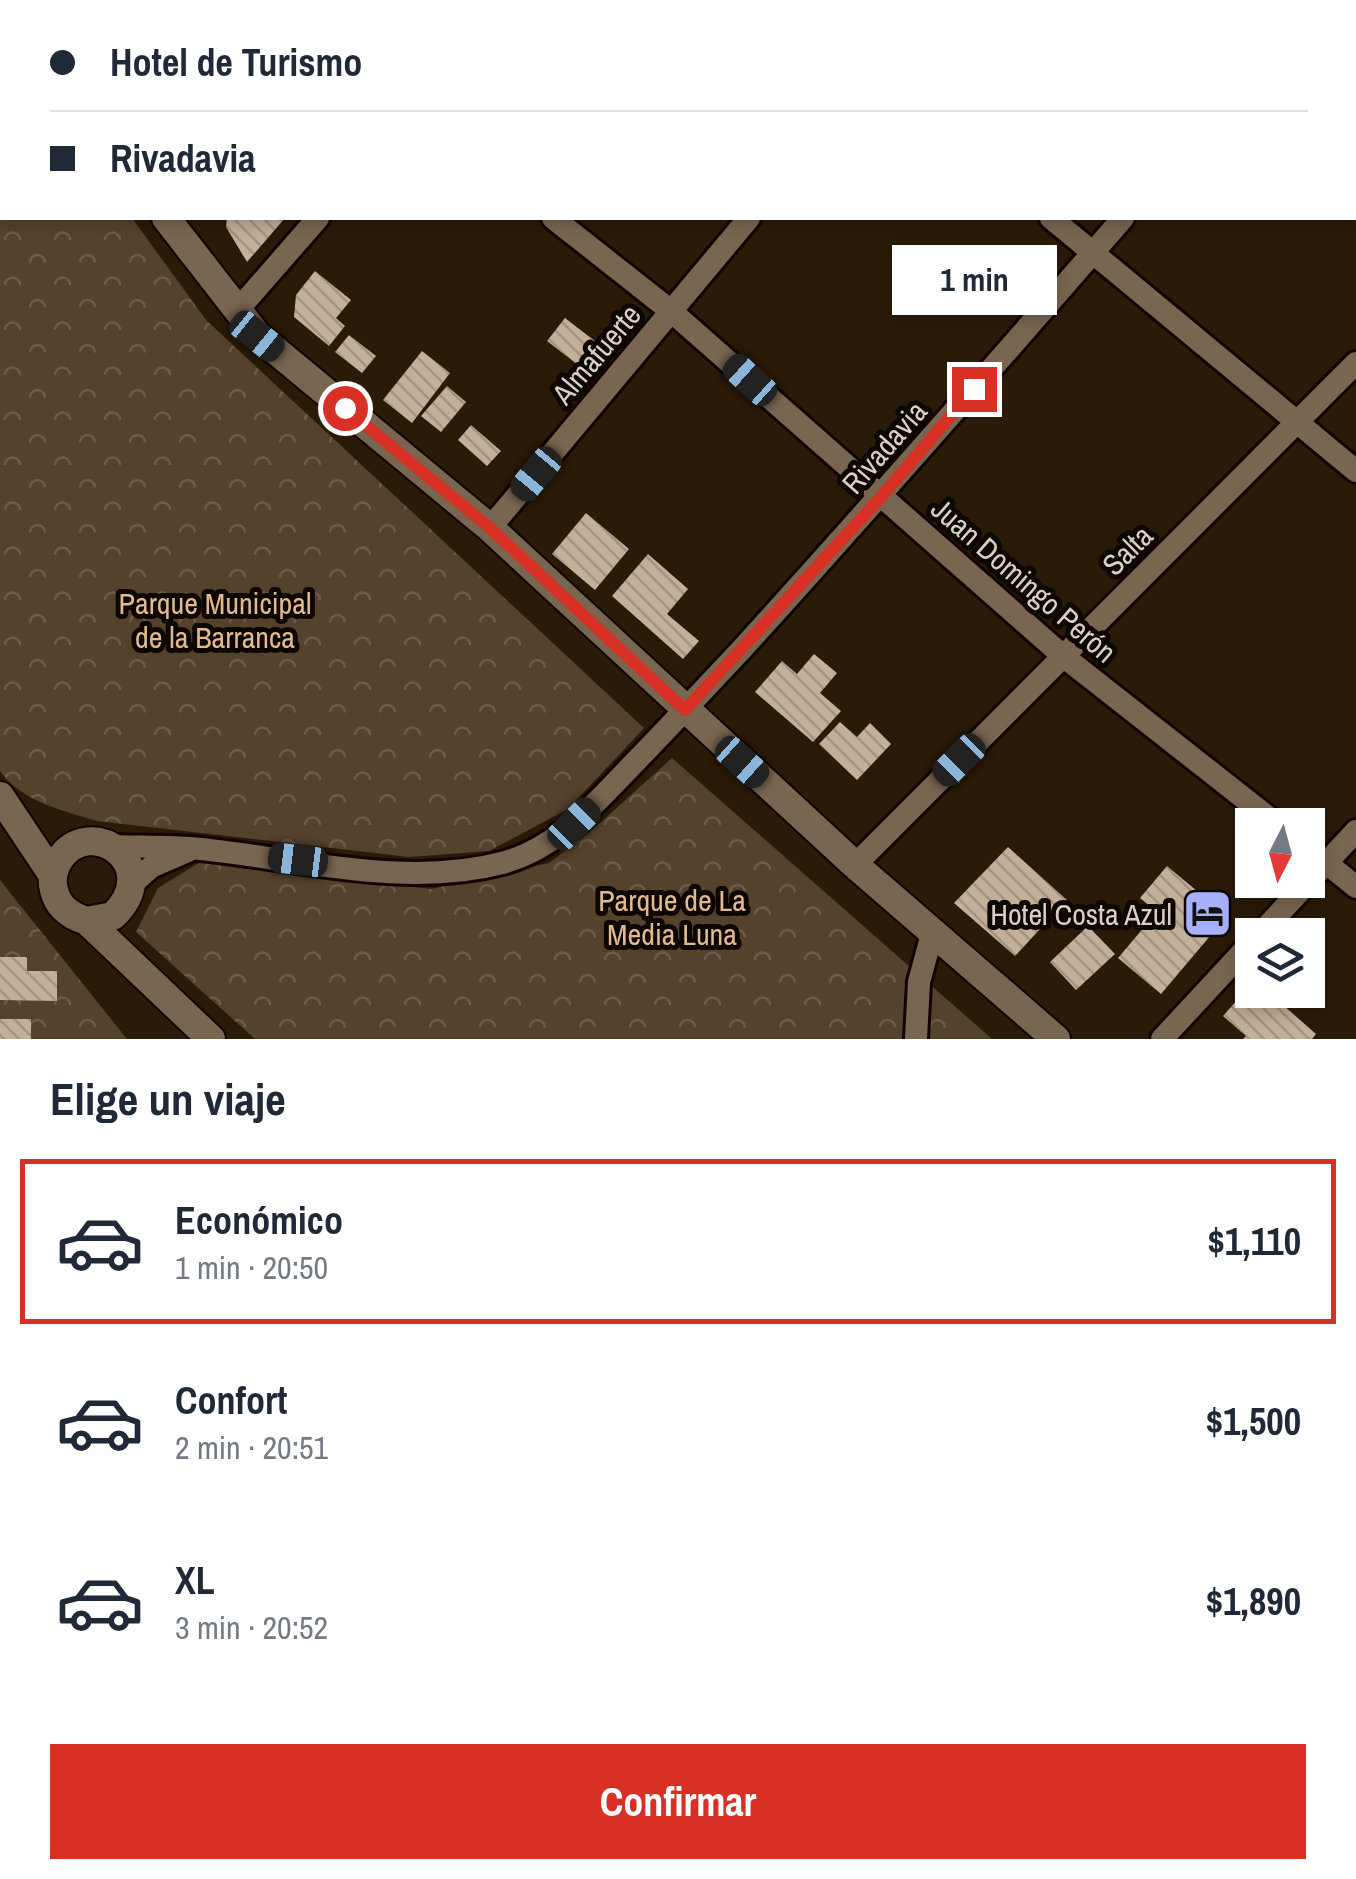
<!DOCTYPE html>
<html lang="es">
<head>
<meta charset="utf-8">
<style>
  :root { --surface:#fff; --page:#f2f2f3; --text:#1f2937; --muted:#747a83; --line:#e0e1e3; --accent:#d93025 }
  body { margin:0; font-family:"Archivo Narrow",sans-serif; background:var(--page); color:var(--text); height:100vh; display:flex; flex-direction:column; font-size:38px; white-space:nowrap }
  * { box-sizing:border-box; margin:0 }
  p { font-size:32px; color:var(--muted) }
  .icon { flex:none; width:55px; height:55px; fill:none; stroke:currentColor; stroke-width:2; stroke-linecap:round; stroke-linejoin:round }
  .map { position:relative; height:1039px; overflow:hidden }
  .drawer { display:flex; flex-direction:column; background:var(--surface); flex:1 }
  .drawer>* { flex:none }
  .banner { position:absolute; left:0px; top:0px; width:1358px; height:220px; box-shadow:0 5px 15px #0003; display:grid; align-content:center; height:220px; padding:0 50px; background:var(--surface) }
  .needle { width:65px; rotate:186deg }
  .tools { position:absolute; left:1235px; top:808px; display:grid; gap:20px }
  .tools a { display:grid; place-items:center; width:90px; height:90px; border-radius:0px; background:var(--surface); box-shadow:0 5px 15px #0003; font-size:50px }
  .end { position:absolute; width:45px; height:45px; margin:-22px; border:12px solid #d93025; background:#fff; box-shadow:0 0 0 5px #fff }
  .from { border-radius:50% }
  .bubble { position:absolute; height:70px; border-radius:0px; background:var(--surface); box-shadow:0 5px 15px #0003; font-size:32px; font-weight:800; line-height:70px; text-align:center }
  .car { position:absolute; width:30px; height:60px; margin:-30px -15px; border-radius:12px; box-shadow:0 0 8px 2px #0007; background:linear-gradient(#222 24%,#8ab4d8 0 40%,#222 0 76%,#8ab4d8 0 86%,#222 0) }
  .banner b { display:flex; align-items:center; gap:35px; height:95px; font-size:38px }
  .banner b+b { border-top:2px solid var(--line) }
  .banner i { width:25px; height:25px; background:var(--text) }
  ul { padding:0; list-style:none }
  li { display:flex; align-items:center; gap:30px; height:165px; margin:0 20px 15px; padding:0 30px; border:5px solid transparent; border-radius:0px }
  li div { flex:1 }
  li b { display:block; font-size:38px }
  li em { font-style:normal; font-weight:800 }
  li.on { border-color:var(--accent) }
  li>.icon { width:90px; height:90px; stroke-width:1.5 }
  h2 { padding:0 50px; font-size:45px; line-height:120px }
  .cta { display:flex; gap:20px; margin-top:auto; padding:20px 50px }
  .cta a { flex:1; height:115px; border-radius:0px; background:var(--accent); color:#fff; font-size:40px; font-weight:800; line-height:115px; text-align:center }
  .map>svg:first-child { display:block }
</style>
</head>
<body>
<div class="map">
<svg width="1356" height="1039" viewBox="0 0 1356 1039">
  <defs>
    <pattern id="park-crowns" width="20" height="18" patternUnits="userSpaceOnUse" patternTransform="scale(2.5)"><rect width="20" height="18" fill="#55422d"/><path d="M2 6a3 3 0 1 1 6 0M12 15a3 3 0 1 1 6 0" fill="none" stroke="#6d5c4a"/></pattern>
    <pattern id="building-back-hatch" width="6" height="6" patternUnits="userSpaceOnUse" patternTransform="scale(2.5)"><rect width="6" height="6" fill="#c4af99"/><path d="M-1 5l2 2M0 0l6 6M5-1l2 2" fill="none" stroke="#a39382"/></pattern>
  </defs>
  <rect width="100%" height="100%" fill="#2a1a08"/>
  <g fill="url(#park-crowns)">
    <path d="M0,123L2,218H132L206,320L644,728L568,809L489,851L409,857L97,821C62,810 22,802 0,771Z"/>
    <polygon points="672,758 992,1039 255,1039 136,932 158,888 202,861 431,889 549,863 590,832"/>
    <polygon points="0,880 15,899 127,1039 0,1039"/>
  </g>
  <g fill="url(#building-back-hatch)">
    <polygon points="227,218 285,218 247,262 226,227"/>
    <polygon points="315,271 351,300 336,318 345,326 329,346 294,317 296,295"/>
    <polygon points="565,318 600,345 582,368 547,341"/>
    <polygon points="349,335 376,356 362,373 335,352"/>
    <polygon points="422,351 450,373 412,423 383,400"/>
    <polygon points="447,386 466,402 441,432 421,416"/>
    <polygon points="471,425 501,451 487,466 458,440"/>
    <polygon points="586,513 629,549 595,590 552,554"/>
    <polygon points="648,554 688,589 667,614 699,641 683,659 612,596"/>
    <polygon points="814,654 837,673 820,693 841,711 813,742 755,692 782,661 797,674"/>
    <polygon points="840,722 857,737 870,723 891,744 857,780 819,744"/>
    <polygon points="1008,847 1067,900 1015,956 954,903"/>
    <polygon points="1167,866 1227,916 1161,994 1118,958 1157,912 1140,898"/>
    <polygon points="1088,926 1115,954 1076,990 1050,962"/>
    <polygon points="0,957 27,957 27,971 57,971 57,1001 0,1000"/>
    <polygon points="1252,983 1252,990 1266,990 1316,1034 1312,1039 1243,1039 1246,1036 1223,1016"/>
    <rect x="0" y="1019" width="31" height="20"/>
  </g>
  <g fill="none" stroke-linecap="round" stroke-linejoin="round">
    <defs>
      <g id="minor">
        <polyline points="284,0 287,2"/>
        <polyline points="809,0 812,2"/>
        <polyline points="1201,0 1204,2"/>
        <polyline points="109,2 111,0"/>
        <polyline points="504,2 506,0"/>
        <polyline points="928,2 930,0"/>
        <polyline points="1309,2 1311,0"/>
        <polyline points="1355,138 1356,139"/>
        <polyline points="553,218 671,311 1063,656 1278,825"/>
        <polyline points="1051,218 1356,471"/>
        <polyline points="236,312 318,218"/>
        <polyline points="490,528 749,218"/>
        <path d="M110,846C140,847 171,846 201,849C297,859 407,888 502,863C559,848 598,800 638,759C673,723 707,686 742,649C871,507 997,363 1123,218"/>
        <polyline points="1308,848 1356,887"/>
        <polyline points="855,865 1356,363"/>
        <polyline points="132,884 151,867 188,851"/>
        <polyline points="1259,935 1356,831"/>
        <polyline points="916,1039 919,982 932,934"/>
        <polyline points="1162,1039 1252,942"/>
      </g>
      <g id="tertiary">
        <polyline points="0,86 2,86"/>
        <polyline points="166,218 257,335 490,528 855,865 1056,1039"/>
      </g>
      <g id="secondary">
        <polyline points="0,796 52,874"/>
        <path d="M87,921L113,916C166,865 90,812 59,860C53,870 51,879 54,890C58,908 71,916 87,921L211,1039"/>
      </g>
    </defs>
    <use href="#minor" stroke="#120500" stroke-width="28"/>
    <use href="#tertiary" stroke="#120500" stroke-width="32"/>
    <use href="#secondary" stroke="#120500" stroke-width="32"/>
    <use href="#minor" stroke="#796651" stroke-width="22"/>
    <use href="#tertiary" stroke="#796651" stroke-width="28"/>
    <use href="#secondary" stroke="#796651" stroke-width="28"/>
  </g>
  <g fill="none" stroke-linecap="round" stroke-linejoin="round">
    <polyline stroke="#d93025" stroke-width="12" points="345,408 490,528 685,710 881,497 974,389"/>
  </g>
  <defs>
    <symbol id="hotel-square" viewBox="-11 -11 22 22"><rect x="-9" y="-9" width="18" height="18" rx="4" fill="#a8b0fc" stroke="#0d0702"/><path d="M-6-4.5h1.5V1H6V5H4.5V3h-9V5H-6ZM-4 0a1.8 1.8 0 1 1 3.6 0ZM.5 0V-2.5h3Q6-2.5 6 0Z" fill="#111"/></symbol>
  </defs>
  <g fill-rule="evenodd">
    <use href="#hotel-square" x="1180" y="886" width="55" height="55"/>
  </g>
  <g text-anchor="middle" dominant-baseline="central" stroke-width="10" stroke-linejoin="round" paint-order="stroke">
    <g font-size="30" fill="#dacfc4" stroke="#0d0702">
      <text transform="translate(596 354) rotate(-50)">Almafuerte</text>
      <text transform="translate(884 447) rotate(-49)">Rivadavia</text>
      <text transform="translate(1127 550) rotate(-45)">Salta</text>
      <text transform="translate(1024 580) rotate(41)">Juan Domingo Perón</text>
    </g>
    <g font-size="30" fill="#e3ba8d" stroke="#0d0702">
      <text x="215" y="603">Parque Municipal<tspan x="215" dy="34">de la Barranca</tspan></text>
      <text x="672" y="900">Parque de La<tspan x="672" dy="34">Media Luna</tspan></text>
    </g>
    <g font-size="30" fill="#dacfc4" stroke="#0d0702" text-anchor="end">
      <text x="1172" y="914">Hotel Costa Azul</text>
    </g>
  </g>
</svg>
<div class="tools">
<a><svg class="needle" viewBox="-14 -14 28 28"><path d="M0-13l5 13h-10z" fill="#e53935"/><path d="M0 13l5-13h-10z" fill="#747a83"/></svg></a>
<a><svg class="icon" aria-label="layers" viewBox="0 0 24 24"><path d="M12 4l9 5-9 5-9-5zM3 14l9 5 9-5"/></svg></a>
</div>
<i class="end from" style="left:345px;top:408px"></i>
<i class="end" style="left:974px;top:389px"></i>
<div class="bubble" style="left:892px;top:245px;width:165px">1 min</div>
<i class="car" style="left:257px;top:336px;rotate:129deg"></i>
<i class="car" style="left:750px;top:380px;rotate:312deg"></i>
<i class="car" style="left:536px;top:474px;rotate:220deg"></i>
<i class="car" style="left:959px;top:760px;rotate:225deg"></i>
<i class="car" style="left:742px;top:762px;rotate:132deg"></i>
<i class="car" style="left:574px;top:824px;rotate:45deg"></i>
<i class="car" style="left:298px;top:860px;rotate:277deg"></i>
<div class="banner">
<b><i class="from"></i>Hotel de Turismo</b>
<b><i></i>Rivadavia</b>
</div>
</div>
<section class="drawer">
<h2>Elige un viaje</h2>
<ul>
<li class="on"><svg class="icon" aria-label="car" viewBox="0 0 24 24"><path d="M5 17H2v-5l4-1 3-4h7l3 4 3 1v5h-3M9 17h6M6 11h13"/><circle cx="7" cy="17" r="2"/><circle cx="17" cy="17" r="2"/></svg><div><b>Económico</b><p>1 min · 20:50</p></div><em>$1,110</em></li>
<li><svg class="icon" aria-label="car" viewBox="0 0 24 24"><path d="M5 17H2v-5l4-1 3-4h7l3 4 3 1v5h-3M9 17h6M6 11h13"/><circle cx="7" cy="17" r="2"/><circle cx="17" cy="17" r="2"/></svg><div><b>Confort</b><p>2 min · 20:51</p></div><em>$1,500</em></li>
<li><svg class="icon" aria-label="car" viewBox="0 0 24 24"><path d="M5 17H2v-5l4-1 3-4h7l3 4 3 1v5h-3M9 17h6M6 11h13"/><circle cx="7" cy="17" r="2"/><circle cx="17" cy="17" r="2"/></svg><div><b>XL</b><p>3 min · 20:52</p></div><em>$1,890</em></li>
</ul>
<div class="cta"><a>Confirmar</a></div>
</section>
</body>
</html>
